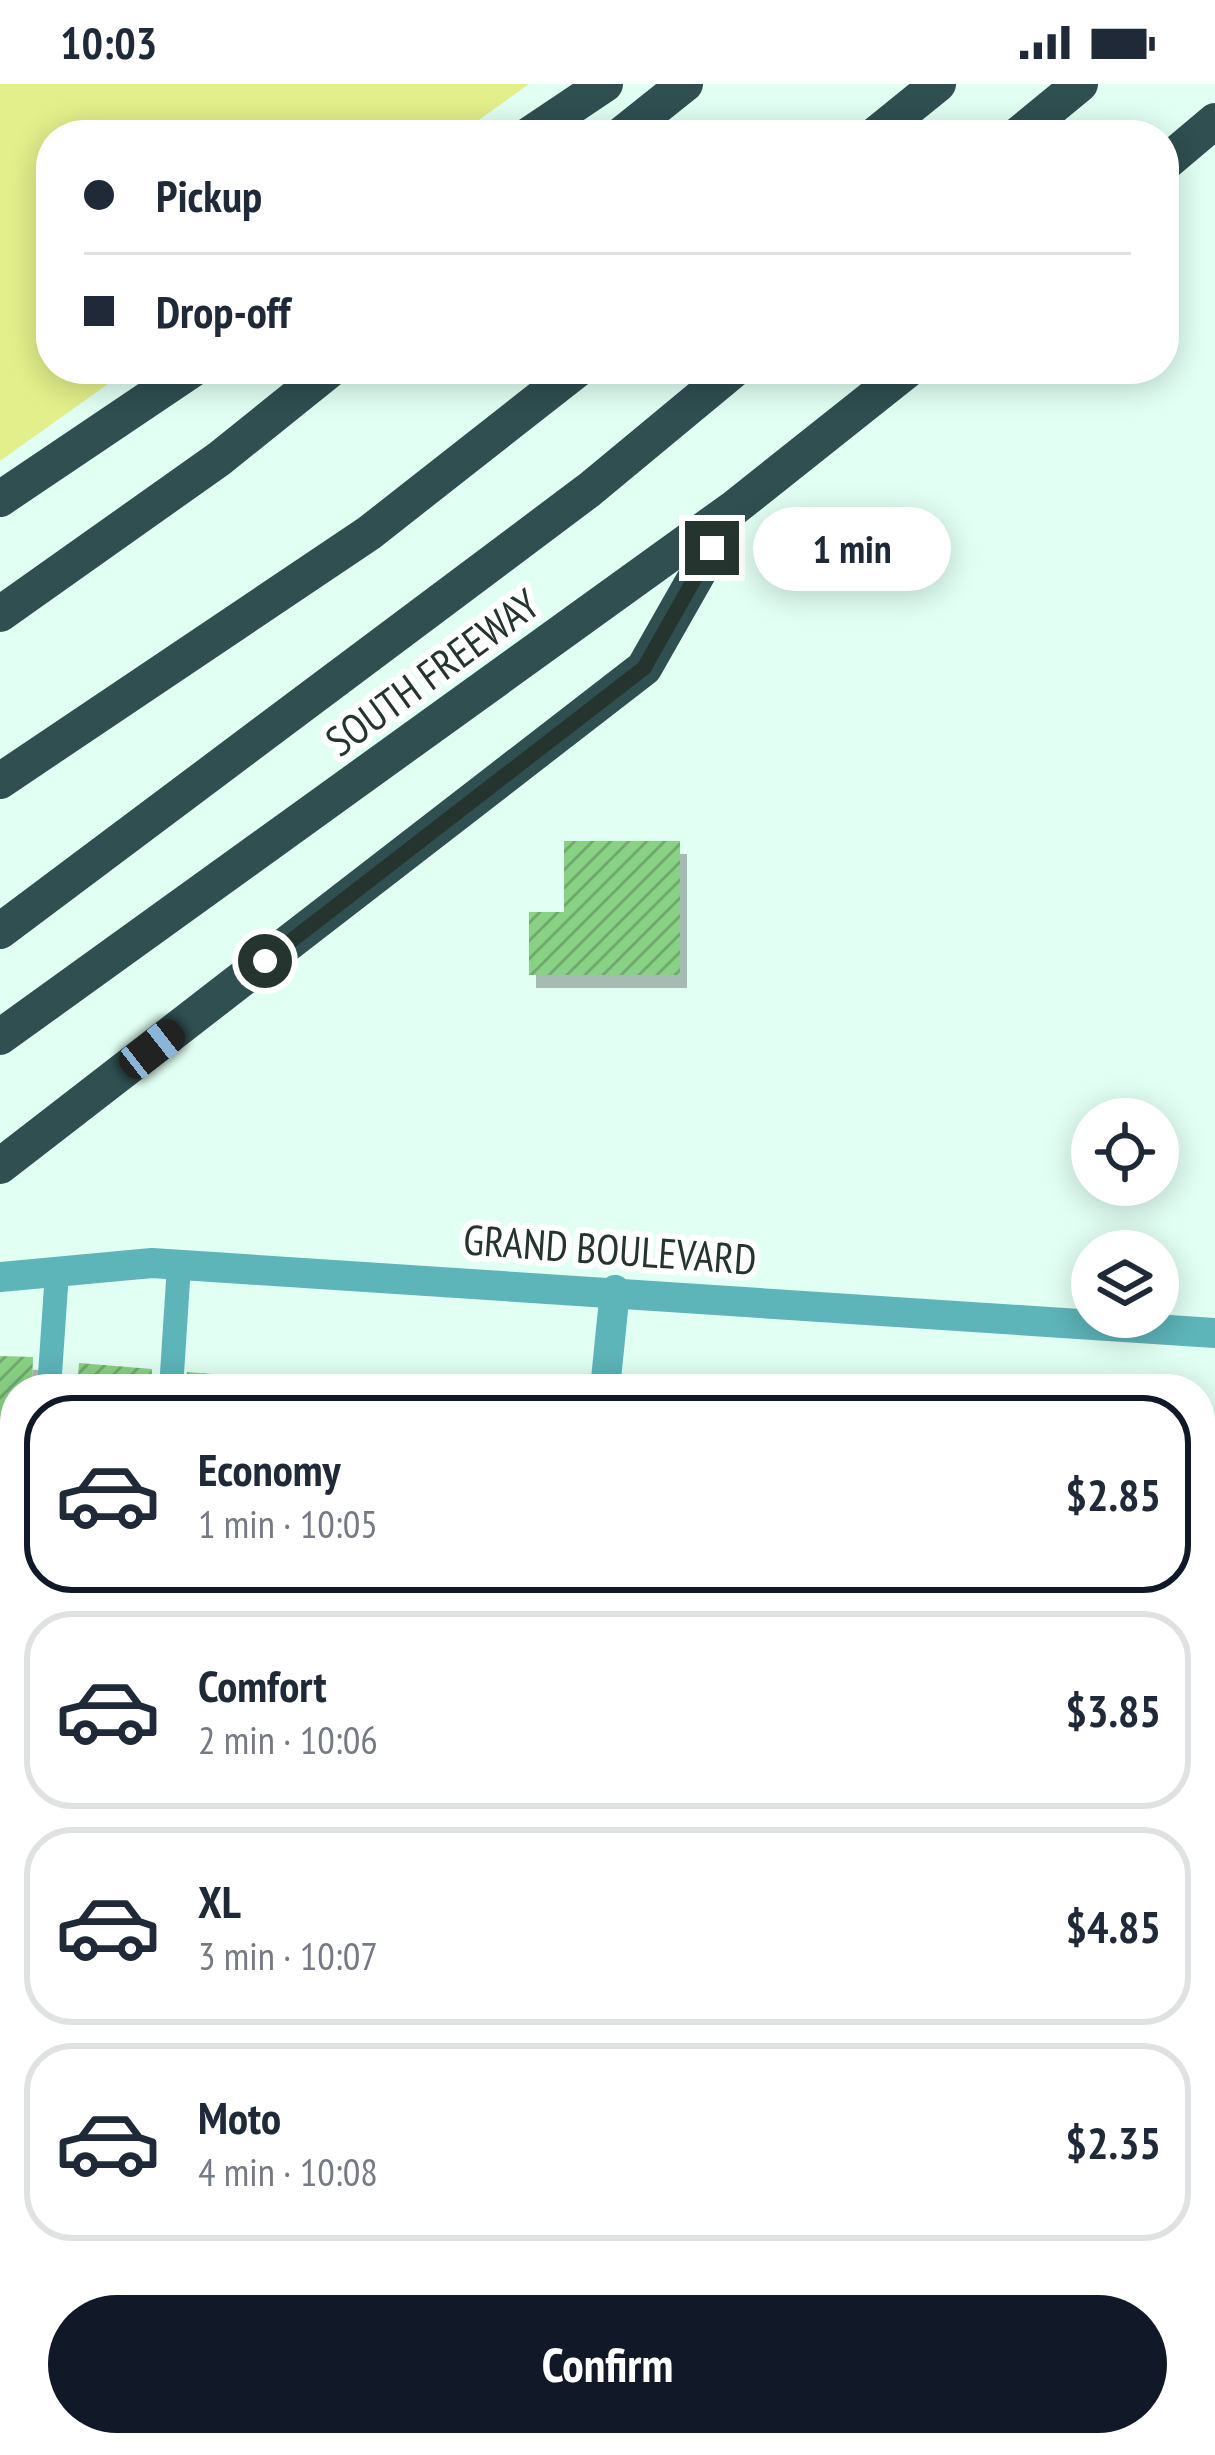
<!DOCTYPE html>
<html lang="en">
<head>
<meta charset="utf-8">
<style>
  :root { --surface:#fff; --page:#f6f6f7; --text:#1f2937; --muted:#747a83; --line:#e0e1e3; --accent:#111827 }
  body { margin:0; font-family:"PT Sans Narrow",sans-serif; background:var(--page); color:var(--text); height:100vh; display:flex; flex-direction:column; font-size:45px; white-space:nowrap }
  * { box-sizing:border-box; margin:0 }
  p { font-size:39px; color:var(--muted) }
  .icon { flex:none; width:66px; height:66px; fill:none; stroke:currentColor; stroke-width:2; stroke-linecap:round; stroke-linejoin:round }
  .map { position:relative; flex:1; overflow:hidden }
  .drawer { position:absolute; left:0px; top:1290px; width:1215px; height:1083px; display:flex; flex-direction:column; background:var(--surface); border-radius:48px 48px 0 0; box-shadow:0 6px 30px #0003 }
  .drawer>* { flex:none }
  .banner { position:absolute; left:36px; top:36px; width:1143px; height:264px; border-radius:48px; box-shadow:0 6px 30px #0003; display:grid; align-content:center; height:264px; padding:0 48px; background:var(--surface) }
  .fabs { position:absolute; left:1071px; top:1014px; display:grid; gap:24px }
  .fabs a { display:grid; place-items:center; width:108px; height:108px; border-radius:50%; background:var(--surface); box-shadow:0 6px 30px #0003; font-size:60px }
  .end { position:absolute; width:54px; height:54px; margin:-27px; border:15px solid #263430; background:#fff; box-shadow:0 0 0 6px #fff }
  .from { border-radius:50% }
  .bubble { position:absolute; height:84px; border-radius:42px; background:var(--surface); box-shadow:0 6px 30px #0003; font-size:39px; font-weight:700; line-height:84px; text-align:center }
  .car { position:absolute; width:36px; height:72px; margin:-36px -18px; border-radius:15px; box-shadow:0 0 9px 3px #0007; background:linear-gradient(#222 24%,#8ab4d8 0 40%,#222 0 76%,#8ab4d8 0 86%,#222 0) }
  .banner b { display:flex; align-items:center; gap:42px; height:114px; font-size:45px }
  .banner b+b { border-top:3px solid var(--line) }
  .banner i { width:30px; height:30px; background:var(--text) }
  ul { padding:21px 0 0; list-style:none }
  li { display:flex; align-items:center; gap:36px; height:198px; margin:0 24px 18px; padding:0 24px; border:6px solid var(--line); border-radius:48px }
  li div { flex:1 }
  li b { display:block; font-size:45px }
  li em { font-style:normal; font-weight:700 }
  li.current { border-color:var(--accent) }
  li>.icon { width:108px; height:108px; stroke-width:1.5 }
  .primary-button { display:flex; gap:24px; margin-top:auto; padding:24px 48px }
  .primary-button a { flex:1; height:138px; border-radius:72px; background:var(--accent); color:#fff; font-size:48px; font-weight:700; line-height:138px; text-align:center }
  .status { display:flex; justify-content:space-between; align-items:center; height:84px; padding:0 60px; background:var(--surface); direction:ltr }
  .status svg { height:33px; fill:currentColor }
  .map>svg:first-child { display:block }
</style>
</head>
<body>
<div class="status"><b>10:03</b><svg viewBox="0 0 49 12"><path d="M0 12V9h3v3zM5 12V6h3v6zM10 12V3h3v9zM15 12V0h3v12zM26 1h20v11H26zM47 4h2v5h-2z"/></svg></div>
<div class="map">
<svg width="1215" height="2371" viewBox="0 0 1215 2371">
  <defs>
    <pattern id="building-hatch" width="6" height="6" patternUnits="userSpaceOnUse" patternTransform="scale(3)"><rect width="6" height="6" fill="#89d185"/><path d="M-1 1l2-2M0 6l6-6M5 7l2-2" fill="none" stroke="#70aa6d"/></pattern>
    <filter id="shadow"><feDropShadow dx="7" dy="13" stdDeviation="0" flood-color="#0004"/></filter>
  </defs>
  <rect width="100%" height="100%" fill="#e2fff4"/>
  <polygon fill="#e2ef8a" points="0,0 529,0 458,51 51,51 51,285 129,285 0,377"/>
  <g fill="url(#building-hatch)" filter="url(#shadow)">
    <polygon points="564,757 680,757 680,891 529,891 529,828 564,828"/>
    <polygon points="0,1272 33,1273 32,1305 15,1305 15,1525 0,1524"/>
    <polygon points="79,1279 152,1285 151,1305 77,1305"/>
    <polygon points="187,1288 275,1295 274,1305 186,1305"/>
    <polygon points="1200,1344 1215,1345 1215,1437 1200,1435"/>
    <polygon points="0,1570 15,1571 15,1653 0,1652"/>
    <polygon points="1200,1663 1215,1665 1215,1738 1200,1737"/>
    <polygon points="0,1687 15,1688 15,1773 0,1771"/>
    <polygon points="1200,1826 1215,1827 1215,1923 1200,1922"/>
    <polygon points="1200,1961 1210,1961 1203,2049 1200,2048"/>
    <polygon points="12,1998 15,1998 15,2070 5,2069"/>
    <polygon points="1205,2122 1215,2123 1215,2223 1200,2221"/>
    <polygon points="1200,2254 1215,2255 1215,2349 1200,2348"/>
    <polygon points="0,2354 129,2368 129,2371 0,2371"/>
    <polygon points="187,2358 265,2358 264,2371 186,2371"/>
    <polygon points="326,2358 404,2358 403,2371 325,2371"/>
    <polygon points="847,2358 917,2358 916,2371 845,2371"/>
  </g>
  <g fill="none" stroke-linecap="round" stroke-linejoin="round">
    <g stroke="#5db4b9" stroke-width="24">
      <polyline points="49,1305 57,1188"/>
      <polyline points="171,1305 179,1181"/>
      <polyline points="0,1929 9,1823 15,1815"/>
    </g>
    <g stroke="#5db4b9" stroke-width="30">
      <polyline points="0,1193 152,1179 1215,1249"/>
      <polyline points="605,1305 615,1206"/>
      <polyline points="1200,1469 1215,1470"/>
      <polyline points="1200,1777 1215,1778"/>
      <polyline points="1200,2087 1215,2088"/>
      <polyline points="0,2130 15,2131"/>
      <polyline points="493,2371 494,2358"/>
      <polyline points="958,2371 959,2358"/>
    </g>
    <g stroke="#2f4f51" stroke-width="36">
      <polyline points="529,51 605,0"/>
      <polyline points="621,51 685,0"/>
      <polyline points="875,51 938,0"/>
      <polyline points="1018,51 1080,0"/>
      <polyline points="1164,80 1215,37"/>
      <polyline points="0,415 193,285"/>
      <polyline points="0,530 219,375 331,285"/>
      <polyline points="0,697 369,449 578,285"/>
      <polyline points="0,847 589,406 735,285"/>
      <polyline points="0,953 734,424 909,285"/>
      <polyline points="0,1082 644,584 727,438"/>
    </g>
  </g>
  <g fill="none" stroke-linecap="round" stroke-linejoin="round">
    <polyline stroke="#263430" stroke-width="15" points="265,877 644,584 712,464"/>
  </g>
  <g text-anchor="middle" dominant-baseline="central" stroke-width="12" stroke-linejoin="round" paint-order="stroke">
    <g font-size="42" fill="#263430" stroke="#fff">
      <text transform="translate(432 588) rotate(-36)">SOUTH FREEWAY</text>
      <text transform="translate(610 1165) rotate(4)">GRAND BOULEVARD</text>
    </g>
  </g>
</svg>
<div class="fabs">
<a><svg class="icon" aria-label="locate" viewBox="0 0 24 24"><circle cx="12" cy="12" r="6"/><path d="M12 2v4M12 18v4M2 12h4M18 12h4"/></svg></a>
<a><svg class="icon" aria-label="layers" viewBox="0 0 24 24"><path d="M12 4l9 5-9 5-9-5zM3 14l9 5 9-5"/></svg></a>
</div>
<i class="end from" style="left:265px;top:877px"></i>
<i class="end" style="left:712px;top:464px"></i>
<div class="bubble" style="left:753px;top:423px;width:198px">1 min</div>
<i class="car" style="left:152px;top:965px;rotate:52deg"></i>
<div class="banner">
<b><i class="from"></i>Pickup</b>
<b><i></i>Drop-off</b>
</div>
<section class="drawer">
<ul>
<li class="current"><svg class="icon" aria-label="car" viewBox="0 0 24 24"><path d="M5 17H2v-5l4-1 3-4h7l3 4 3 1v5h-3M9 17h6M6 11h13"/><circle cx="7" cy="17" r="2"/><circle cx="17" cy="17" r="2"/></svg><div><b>Economy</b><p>1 min · 10:05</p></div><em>$2.85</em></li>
<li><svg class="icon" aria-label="car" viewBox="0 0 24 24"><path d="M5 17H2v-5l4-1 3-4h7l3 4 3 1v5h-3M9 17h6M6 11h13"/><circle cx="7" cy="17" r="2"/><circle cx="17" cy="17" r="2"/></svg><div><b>Comfort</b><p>2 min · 10:06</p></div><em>$3.85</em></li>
<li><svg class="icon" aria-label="car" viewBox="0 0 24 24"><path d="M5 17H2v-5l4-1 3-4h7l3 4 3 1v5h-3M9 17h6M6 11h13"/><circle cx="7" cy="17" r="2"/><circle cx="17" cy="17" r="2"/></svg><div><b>XL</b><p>3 min · 10:07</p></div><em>$4.85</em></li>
<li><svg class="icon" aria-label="car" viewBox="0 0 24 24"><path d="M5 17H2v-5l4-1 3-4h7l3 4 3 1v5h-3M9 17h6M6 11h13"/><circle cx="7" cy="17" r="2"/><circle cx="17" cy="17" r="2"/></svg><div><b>Moto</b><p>4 min · 10:08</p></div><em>$2.35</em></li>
</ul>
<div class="primary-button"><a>Confirm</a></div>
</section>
</div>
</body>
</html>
